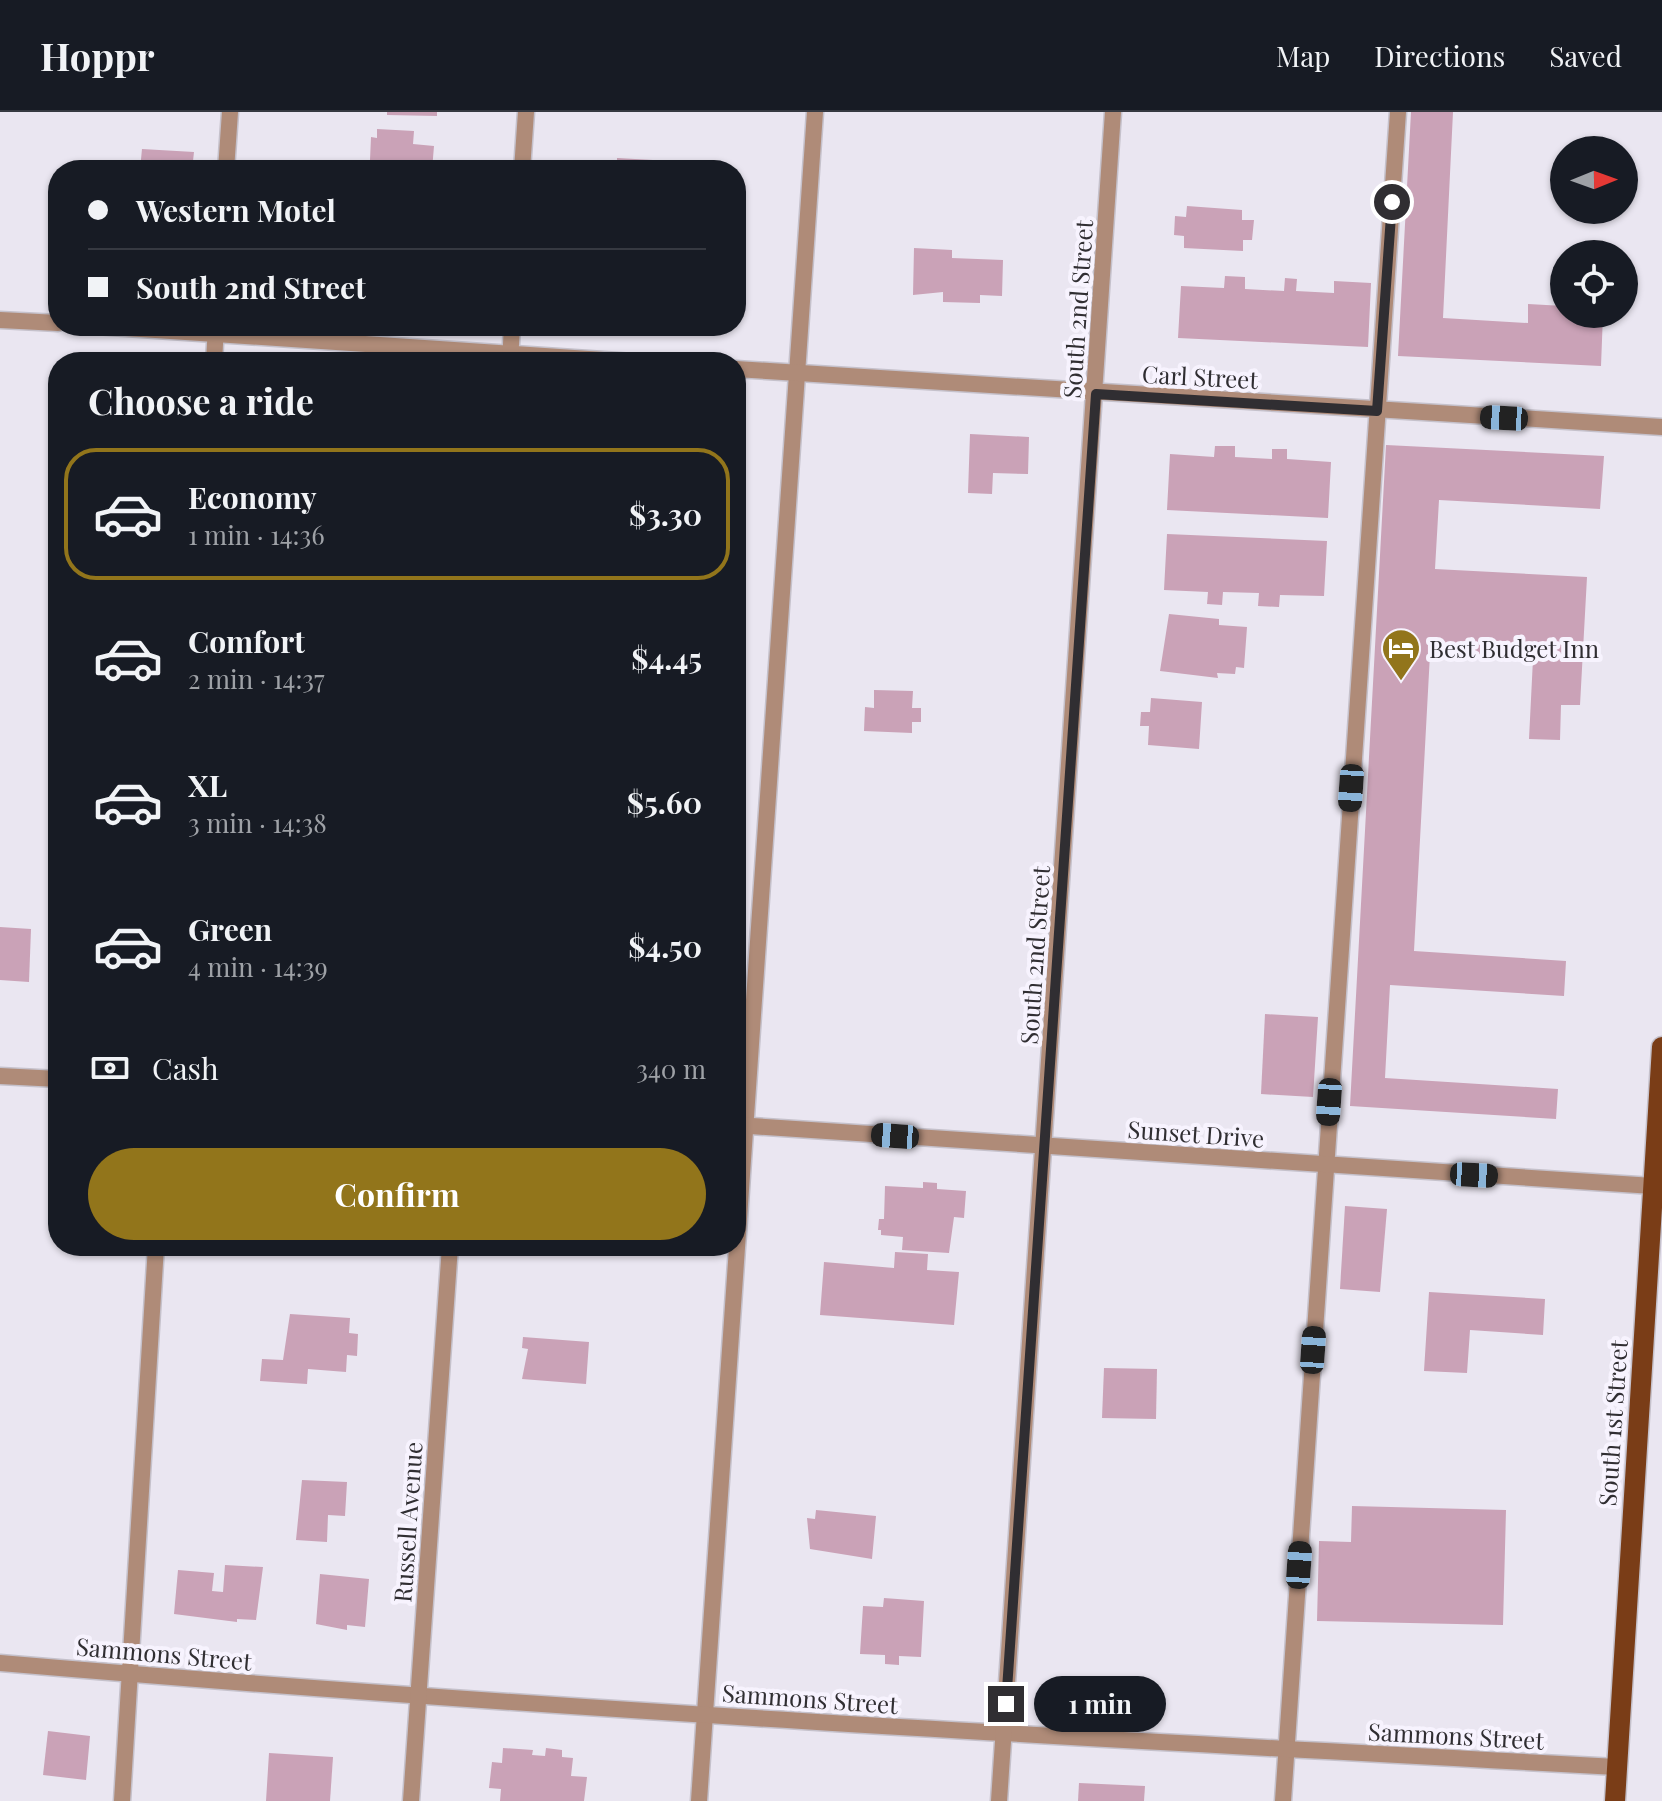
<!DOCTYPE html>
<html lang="en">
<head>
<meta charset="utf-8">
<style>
  :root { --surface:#171b24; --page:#242831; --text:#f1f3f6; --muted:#9ea1a6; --line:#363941; --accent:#92751b }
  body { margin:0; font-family:"Playfair Display",serif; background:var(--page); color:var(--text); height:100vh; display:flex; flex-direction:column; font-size:30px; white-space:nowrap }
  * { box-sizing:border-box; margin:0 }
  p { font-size:26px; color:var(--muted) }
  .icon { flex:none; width:44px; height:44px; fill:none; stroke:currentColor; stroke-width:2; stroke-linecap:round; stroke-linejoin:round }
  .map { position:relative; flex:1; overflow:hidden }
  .drawer { position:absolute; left:48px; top:240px; width:698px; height:904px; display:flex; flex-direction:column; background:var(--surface); border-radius:32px; box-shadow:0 2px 6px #0004 }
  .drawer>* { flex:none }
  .top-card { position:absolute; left:48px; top:48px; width:698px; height:176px; border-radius:32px; box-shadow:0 2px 6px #0004; display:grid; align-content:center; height:176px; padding:0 40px; background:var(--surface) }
  .needle { width:52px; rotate:89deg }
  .buttons { position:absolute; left:1550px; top:24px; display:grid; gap:16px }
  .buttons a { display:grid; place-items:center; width:88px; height:88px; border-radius:50%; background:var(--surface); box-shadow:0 2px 6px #0004; font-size:40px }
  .end { position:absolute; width:36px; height:36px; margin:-18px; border:10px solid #302e32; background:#fff; box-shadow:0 0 0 4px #fff }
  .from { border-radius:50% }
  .bubble { position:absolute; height:56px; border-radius:28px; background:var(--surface); box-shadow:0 2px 6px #0004; font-size:26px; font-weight:700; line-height:56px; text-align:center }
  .car { position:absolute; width:24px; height:48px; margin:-24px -12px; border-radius:10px; box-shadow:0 0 6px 2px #0007; background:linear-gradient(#222 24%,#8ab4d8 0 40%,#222 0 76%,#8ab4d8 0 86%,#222 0) }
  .top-card b { display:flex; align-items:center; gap:28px; height:76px; font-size:30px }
  .top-card b+b { border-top:2px solid var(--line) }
  .top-card i { width:20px; height:20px; background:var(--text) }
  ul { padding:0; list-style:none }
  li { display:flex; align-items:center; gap:24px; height:132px; margin:0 16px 12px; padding:0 24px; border:4px solid transparent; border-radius:32px }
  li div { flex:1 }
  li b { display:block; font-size:30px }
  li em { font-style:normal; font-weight:700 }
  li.on { border-color:var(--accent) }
  li>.icon { width:72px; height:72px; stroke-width:1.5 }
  h2 { padding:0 40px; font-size:36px; line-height:96px }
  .pay { display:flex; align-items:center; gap:20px; height:88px; padding:0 40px; font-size:30px }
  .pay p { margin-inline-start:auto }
  .cta { display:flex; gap:16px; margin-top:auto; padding:16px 40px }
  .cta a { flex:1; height:92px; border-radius:48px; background:var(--accent); color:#fff; font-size:32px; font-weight:700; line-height:92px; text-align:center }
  header { display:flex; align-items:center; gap:48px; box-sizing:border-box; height:112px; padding:0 40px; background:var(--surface); border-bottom:2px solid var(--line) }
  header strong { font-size:38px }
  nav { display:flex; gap:44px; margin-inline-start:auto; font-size:28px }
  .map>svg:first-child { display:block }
</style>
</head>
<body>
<header>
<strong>Hoppr</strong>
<nav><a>Map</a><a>Directions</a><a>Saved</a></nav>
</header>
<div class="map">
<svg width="1662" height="1689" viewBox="0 0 1662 1689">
  <rect width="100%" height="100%" fill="#eae6f1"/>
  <g fill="#caa2b7">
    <polygon points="387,0 437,0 437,4 387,3"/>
    <polygon points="1411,0 1453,0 1443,206 1528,211 1528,192 1564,194 1564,202 1603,202 1601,254 1398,244"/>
    <polygon points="377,17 414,19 413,32 434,34 432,58 380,58 381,49 370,48 371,25 377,26"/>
    <polygon points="142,37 194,40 192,58 140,58"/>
    <polygon points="617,46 653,48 652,58 617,58"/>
    <polygon points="1187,94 1242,98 1242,108 1254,108 1252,128 1243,128 1243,139 1184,136 1184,124 1174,123 1175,104 1186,105"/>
    <polygon points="914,136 952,138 952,146 1003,148 1002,184 980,183 980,191 943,190 943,180 913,183"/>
    <polygon points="1225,164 1245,165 1245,177 1284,179 1285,166 1297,167 1296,179 1334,181 1334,169 1371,171 1368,235 1178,226 1181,174 1224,176"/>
    <polygon points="970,322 1029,325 1028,362 993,361 992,382 968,381"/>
    <polygon points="1386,333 1604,344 1600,397 1439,388 1435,457 1587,465 1580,593 1561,593 1560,628 1529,627 1533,547 1430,542 1414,839 1566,849 1564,884 1390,873 1385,966 1558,977 1556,1007 1350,994"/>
    <polygon points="1215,334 1235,334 1235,345 1272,347 1272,337 1287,337 1287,347 1331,350 1328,406 1167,398 1170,342 1214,345"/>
    <polygon points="1167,422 1327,429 1324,484 1280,483 1279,495 1258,494 1259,481 1223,480 1222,493 1207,492 1208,480 1164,478"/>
    <polygon points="1169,502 1219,507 1219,513 1247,515 1244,556 1236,555 1235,562 1217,561 1218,566 1160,559"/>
    <polygon points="874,578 913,579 912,596 921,596 921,610 912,610 912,621 864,619 865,595 874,596"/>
    <polygon points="1151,586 1202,590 1199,637 1148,633 1149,614 1140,614 1141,600 1150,600"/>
    <polygon points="0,815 31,817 29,870 0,868"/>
    <polygon points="1265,902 1318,905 1313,985 1261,982"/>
    <polygon points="923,1070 937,1071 937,1077 966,1079 964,1106 954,1105 949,1141 902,1138 903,1125 881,1123 881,1118 878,1118 879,1107 884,1107 885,1074 923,1076"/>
    <polygon points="1345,1094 1387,1097 1380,1180 1340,1177"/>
    <polygon points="895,1140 928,1142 927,1158 959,1160 954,1213 820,1203 824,1150 894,1156"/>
    <polygon points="1429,1180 1545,1187 1543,1223 1470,1218 1467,1261 1424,1259"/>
    <polygon points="290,1202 350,1206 349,1221 358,1222 357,1244 347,1243 346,1260 308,1257 307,1272 260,1269 262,1247 283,1248"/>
    <polygon points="523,1225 589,1230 586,1272 522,1267 528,1237 522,1236"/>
    <polygon points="1104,1256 1157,1257 1156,1307 1102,1306"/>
    <polygon points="302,1368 347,1370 345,1404 328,1403 327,1430 296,1428"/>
    <polygon points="1352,1394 1506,1398 1503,1513 1317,1509 1319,1429 1351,1430"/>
    <polygon points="816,1398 876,1404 872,1447 810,1437 807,1406 815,1407"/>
    <polygon points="225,1453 263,1455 256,1508 237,1507 237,1510 174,1502 178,1458 214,1461 212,1479 223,1480"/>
    <polygon points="320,1462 369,1467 365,1515 347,1513 347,1518 316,1512"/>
    <polygon points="884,1486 924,1489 921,1545 899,1544 899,1553 885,1552 885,1543 860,1542 863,1494 883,1495"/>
    <polygon points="48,1619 90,1624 86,1668 43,1663"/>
    <polygon points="503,1636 533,1638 532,1643 545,1644 546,1636 562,1638 562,1645 573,1646 571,1664 587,1665 584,1689 500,1689 501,1677 489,1676 492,1650 502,1651"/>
    <polygon points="269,1641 333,1645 330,1689 266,1689"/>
    <polygon points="1079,1671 1145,1674 1144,1689 1078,1689"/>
  </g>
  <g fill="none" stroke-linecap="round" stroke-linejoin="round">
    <defs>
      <g id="lane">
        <polyline points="226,58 230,0"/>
        <polyline points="214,250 216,214"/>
        <polyline points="122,1689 156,1134"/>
        <polyline points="699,1689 815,0"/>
        <polyline points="1283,1689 1398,0"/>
      </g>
      <g id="street">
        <polyline points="522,58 526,0"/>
        <polyline points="0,208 58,211"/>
        <polyline points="96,214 633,250"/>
        <polyline points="510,250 512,214"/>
        <polyline points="736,257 1662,315"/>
        <polyline points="0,964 58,967"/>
        <polyline points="736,1013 1653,1074"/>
        <path d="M0,1551C538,1597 1078,1626 1617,1655"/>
        <polyline points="411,1689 450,1134"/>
        <polyline points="999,1689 1113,0"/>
      </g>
      <polyline id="primary" points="1615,1689 1662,935"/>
    </defs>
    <use href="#lane" stroke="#c5c1cb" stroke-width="19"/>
    <use href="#street" stroke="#c5c1cb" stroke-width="19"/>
    <use href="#primary" stroke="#c5c1cb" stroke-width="23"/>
    <use href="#lane" stroke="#af8b78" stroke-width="16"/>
    <use href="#street" stroke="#af8b78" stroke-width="16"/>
    <use href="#primary" stroke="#7a3d17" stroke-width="20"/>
  </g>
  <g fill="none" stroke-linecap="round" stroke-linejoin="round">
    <polyline stroke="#302e32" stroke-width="10" points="1006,1592 1096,282 1377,299 1392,90"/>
  </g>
  <defs>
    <symbol id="hotel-pin" viewBox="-11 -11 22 30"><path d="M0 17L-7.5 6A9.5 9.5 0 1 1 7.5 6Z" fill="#92751b" stroke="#f7f3fe"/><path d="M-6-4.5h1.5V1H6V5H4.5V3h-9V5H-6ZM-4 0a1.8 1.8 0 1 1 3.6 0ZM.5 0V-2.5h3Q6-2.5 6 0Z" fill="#fff"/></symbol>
  </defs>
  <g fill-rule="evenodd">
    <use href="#hotel-pin" x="1379" y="514" width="44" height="60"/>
  </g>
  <g text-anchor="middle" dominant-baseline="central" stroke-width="8" stroke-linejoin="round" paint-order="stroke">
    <g font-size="24" fill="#302e32" stroke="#f7f3fe">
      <text transform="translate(1077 197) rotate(-86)">South 2nd Street</text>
      <text transform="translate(1200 264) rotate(3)">Carl Street</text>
      <text transform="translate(1034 843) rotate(-86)">South 2nd Street</text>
      <text transform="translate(1196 1021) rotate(4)">Sunset Drive</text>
      <text transform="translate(1612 1311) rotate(-86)">South 1st Street</text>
      <text transform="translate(407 1410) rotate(-86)">Russell Avenue</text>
      <text transform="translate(164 1541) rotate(5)">Sammons Street</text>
      <text transform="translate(810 1586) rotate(4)">Sammons Street</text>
      <text transform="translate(1456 1623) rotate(3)">Sammons Street</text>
    </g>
    <g font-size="24" fill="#302e32" stroke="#f7f3fe" text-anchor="start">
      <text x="1429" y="536">Best Budget Inn</text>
    </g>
  </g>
</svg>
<div class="buttons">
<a><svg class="needle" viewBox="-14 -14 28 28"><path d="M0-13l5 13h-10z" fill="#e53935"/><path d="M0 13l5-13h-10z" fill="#9ea1a6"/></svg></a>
<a><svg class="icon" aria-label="locate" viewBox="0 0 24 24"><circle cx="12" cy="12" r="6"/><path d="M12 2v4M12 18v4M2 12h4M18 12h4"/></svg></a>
</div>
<i class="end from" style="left:1392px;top:90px"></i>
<i class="end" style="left:1006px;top:1592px"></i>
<div class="bubble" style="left:1034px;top:1564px;width:132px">1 min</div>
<i class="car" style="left:1504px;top:306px;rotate:273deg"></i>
<i class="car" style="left:1351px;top:676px;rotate:184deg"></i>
<i class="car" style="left:1329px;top:990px;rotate:184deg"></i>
<i class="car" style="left:895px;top:1024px;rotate:274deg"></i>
<i class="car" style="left:1474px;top:1063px;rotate:93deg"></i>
<i class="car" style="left:1313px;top:1238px;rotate:4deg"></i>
<i class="car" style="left:1299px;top:1453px;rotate:4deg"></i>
<div class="top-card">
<b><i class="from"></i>Western Motel</b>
<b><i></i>South 2nd Street</b>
</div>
<section class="drawer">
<h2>Choose a ride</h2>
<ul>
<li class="on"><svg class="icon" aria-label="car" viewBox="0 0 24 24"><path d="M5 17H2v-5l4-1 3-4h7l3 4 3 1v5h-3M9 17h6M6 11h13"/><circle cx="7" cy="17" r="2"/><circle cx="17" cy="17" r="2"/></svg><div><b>Economy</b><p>1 min · 14:36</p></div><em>$3.30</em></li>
<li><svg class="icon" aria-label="car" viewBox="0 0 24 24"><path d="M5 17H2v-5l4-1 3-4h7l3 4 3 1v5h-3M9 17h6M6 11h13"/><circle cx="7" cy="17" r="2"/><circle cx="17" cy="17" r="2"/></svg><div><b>Comfort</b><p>2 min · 14:37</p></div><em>$4.45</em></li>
<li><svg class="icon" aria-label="car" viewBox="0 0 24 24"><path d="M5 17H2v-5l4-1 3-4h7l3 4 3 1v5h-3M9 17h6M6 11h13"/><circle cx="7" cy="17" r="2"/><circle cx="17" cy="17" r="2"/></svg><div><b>XL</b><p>3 min · 14:38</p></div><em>$5.60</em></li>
<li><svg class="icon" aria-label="car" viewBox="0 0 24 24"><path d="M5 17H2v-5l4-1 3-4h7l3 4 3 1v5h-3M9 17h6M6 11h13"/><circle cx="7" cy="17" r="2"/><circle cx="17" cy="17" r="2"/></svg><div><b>Green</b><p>4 min · 14:39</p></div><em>$4.50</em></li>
</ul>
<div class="pay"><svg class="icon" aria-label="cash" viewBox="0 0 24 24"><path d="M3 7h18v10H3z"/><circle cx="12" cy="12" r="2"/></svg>Cash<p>340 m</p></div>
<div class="cta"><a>Confirm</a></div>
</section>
</div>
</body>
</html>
